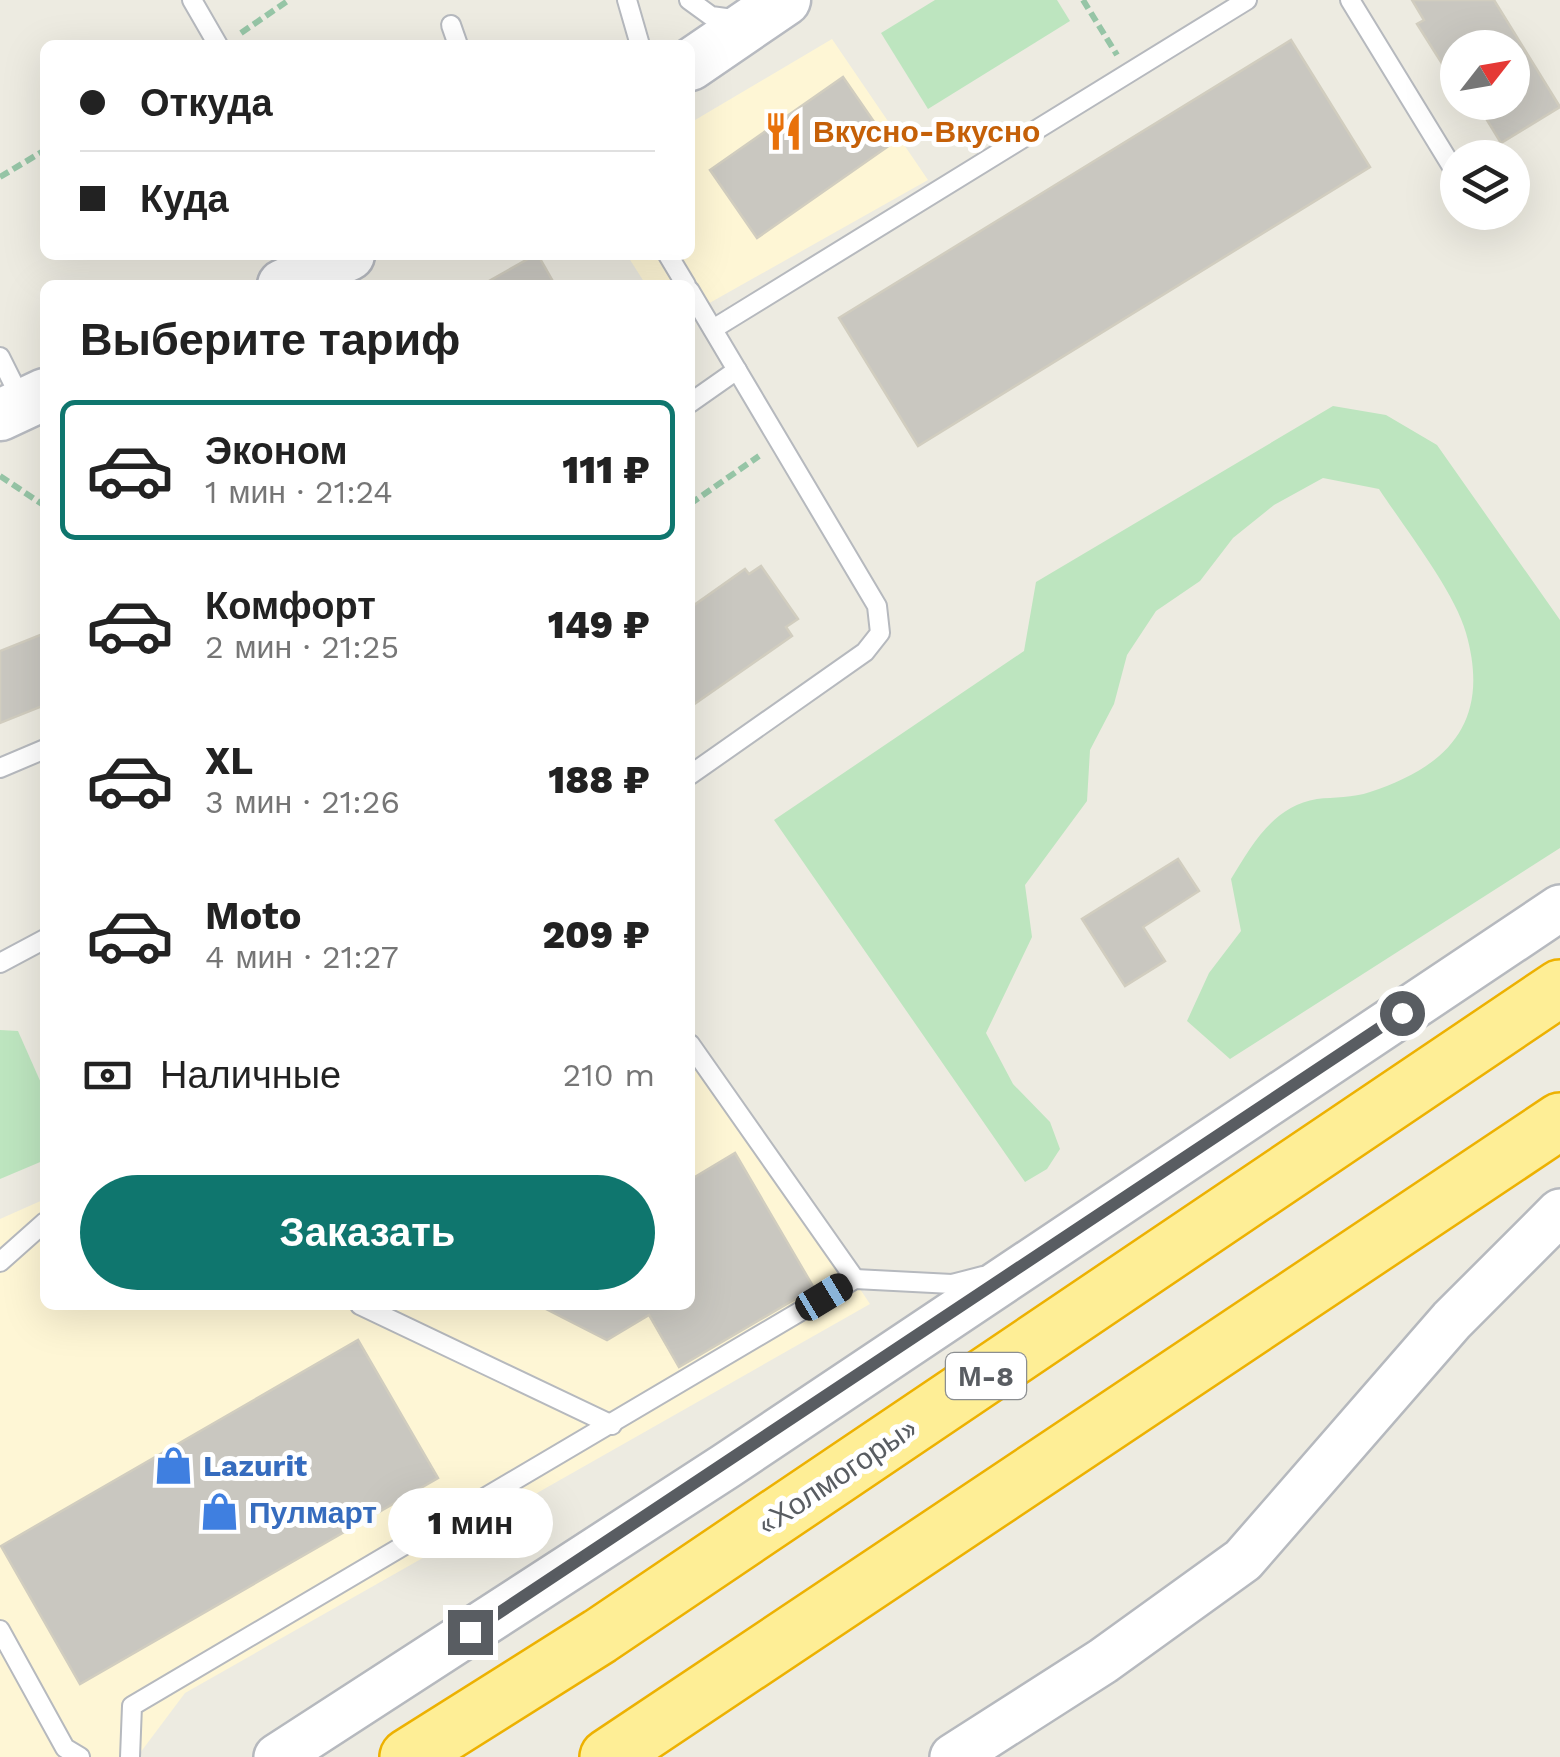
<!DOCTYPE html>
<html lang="ru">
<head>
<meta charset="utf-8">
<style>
  :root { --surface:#fff; --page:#f6f6f6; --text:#222; --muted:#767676; --line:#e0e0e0; --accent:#0f766e }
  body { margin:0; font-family:"Work Sans",sans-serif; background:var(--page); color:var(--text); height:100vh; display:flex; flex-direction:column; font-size:38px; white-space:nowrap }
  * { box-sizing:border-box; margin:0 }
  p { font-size:32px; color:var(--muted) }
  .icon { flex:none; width:55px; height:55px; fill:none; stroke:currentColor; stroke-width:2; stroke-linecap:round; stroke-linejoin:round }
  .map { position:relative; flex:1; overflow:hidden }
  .drawer { position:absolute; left:40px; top:280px; width:655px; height:1030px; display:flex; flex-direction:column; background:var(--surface); border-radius:15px; box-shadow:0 10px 40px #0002 }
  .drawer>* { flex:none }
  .hud { position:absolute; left:40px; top:40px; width:655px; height:220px; border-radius:15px; box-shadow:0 10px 40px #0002; display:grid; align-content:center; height:220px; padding:0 40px; background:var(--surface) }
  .needle { width:65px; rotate:59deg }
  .buttons { position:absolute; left:1440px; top:30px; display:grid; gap:20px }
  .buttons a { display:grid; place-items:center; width:90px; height:90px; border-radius:50%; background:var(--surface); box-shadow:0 10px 40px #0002; font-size:50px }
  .end { position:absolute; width:45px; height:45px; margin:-22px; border:12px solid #595d62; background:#fff; box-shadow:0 0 0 5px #fff }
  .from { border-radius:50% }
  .bubble { position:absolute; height:70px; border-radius:35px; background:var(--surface); box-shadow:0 10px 40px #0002; font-size:32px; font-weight:800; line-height:70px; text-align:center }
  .car { position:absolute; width:30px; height:60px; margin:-30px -15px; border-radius:12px; box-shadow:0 0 8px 2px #0007; background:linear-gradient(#222 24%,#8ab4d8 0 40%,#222 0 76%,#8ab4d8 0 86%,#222 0) }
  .hud b { display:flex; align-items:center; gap:35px; height:95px; font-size:38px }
  .hud b+b { border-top:2px solid var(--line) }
  .hud i { width:25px; height:25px; background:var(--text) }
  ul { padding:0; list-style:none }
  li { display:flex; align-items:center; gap:30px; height:140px; margin:0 20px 15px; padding:0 20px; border:5px solid transparent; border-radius:15px }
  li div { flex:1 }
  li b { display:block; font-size:38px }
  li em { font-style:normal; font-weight:800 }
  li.selected { border-color:var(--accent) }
  li>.icon { width:90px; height:90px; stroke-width:1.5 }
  h2 { padding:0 40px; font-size:45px; line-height:120px }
  .pay { display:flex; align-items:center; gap:25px; height:110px; padding:0 40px; font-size:38px }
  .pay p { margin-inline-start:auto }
  .cta { display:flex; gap:20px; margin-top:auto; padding:20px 40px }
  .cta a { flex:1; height:115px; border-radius:60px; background:var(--accent); color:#fff; font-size:40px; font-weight:800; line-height:115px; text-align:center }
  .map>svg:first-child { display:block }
</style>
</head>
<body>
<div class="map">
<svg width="1560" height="1757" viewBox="0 0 1560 1757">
  <rect width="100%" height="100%" fill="#edebe1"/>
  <g fill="#fef6d5">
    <polygon points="832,39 928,180 690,314 690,285 646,285 627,255 690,255 690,123"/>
    <polygon points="690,1034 870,1304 185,1693 137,1757 0,1757 0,1219 45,1199 45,1305 690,1305"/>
  </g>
  <g fill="#bde5bf">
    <polygon points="935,0 1057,0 1070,21 928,109 881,33"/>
    <path d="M1333,406L1386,415L1437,445L1560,620V848L1230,1059L1187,1021L1209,973L1241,931L1231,879C1252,845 1273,806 1317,799C1334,797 1353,798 1370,792C1450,766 1491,720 1466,633C1455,592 1404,527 1379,489L1323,478L1274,505L1233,538L1200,581L1156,611L1127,655L1114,704L1090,750L1087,801L1025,885L1032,937L986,1033L1013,1084L1050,1122L1060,1149L1047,1169L1025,1182L774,820L1024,651L1036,582Z"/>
    <polygon points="0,1030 18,1031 45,1092 45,1160 0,1179"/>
  </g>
  <g fill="#c9c7c0" stroke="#d1cdbf" stroke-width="2.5">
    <polygon points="1412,0 1494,0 1560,107 1501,143 1476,102 1512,102 1512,48 1458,48 1458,89 1417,24 1424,20"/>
    <polygon points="1291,40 1370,167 918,446 839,318"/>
    <polygon points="843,77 890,145 757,238 710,170"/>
    <polygon points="538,255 555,285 482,285 535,255"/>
    <polygon points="761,566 798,619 786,627 792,636 690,707 690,608 745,569 749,574"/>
    <polygon points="45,633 45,705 0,723 0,651"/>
    <polygon points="1178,859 1199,891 1143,927 1165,961 1125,986 1082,919"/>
    <polygon points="735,1153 814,1288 679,1367 649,1315 607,1340 538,1305 690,1305 690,1180"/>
    <polygon points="358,1340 438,1478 80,1684 1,1546"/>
  </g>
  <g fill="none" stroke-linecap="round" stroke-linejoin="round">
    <defs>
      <g id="service">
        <polyline points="192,0 218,45"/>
        <polyline points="627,0 640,45"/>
        <polyline points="689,0 711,16 740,20"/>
        <polyline points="1350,0 1454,170"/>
        <polyline points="451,25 458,45"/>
        <polyline points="668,255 686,285"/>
        <polyline points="690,291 877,606 880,633 865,652 690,775"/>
        <polyline points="713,329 1247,0"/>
        <polyline points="0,357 22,401"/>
        <polyline points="690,403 737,370"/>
        <polyline points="0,768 45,749"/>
        <polyline points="0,963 45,939"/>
        <polyline points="690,1044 855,1279"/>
        <polyline points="0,1262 45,1222"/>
        <polyline points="360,1305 612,1425"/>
        <polyline points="0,1630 65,1748 80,1757"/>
        <polyline points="130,1757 132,1706 855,1279 952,1284 983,1276"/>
      </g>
      <g id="tertiary">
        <polyline points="277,1757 726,1466 1560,908"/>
        <polyline points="953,1757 1103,1661 1243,1560 1452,1320 1560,1212"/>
      </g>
      <g id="secondary">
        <polyline points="690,65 785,0"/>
        <polyline points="283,285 349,255"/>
        <polyline points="0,415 45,394"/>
      </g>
      <g id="trunk">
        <polyline points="408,1757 600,1636 1560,988"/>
        <polyline points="608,1757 1560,1121"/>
      </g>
    </defs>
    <use href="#service" stroke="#b6b9be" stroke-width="22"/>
    <use href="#tertiary" stroke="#b6b9be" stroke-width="50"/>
    <use href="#secondary" stroke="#b7bac0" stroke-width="55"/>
    <use href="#trunk" stroke="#edb101" stroke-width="60"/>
    <g stroke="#96c5a6" stroke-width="6" stroke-dasharray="10 5" stroke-linecap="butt">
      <polyline points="1083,0 1117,55"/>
      <polyline points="241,33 289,0"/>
      <polyline points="0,177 45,150"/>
      <polyline points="0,476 45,506"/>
      <polyline points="690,504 759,456"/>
    </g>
    <use href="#service" stroke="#fff" stroke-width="18"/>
    <use href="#tertiary" stroke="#fff" stroke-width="45"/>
    <use href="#secondary" stroke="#fff" stroke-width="50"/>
    <use href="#trunk" stroke="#feee96" stroke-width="55"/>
  </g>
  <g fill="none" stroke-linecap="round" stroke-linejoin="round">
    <polyline stroke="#595d62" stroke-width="12" points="470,1632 1402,1013"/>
  </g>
  <defs>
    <symbol id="restaurant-bare" viewBox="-9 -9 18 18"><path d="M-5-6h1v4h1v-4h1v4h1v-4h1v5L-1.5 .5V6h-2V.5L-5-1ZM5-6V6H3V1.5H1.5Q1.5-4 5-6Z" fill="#e8710a" stroke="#fff" stroke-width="2.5" paint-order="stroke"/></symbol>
    <symbol id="shop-bare" viewBox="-9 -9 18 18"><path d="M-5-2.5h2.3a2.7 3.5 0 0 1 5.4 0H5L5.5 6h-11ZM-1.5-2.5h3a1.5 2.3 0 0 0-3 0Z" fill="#3f7fe0" stroke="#fff" stroke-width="2.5" paint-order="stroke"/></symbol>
  </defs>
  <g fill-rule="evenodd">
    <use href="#restaurant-bare" x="756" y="104" width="55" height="55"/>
    <use href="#shop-bare" x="146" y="1438" width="55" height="55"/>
    <use href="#shop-bare" x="192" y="1484" width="55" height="55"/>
  </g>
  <g text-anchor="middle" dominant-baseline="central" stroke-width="10" stroke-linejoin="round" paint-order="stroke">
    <rect fill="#fff" stroke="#8b8e91" stroke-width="2.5" x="946" y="1353" width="80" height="46" rx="8"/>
    <g font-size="28" font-weight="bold" fill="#595d62">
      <text x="986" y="1376">М-8</text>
    </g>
    <g font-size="30" font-weight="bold" fill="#c56008" stroke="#fff" text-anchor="start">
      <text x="813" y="131">Вкусно-Вкусно</text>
    </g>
    <g font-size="30" font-weight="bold" fill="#366cbe" stroke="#fff" text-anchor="start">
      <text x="203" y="1465">Lazurit</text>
      <text x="249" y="1512">Пулмарт</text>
    </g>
    <g font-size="30" fill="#595d62" stroke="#fff">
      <text transform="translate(837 1476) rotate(-34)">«Холмогоры»</text>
    </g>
  </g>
</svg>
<div class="buttons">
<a><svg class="needle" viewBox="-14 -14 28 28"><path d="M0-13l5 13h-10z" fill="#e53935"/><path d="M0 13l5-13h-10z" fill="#767676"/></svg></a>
<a><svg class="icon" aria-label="layers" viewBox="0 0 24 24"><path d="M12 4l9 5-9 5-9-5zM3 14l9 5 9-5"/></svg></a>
</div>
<i class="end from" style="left:1402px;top:1013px"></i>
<i class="end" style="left:470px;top:1632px"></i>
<div class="bubble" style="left:388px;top:1488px;width:165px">1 мин</div>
<i class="car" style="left:824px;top:1297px;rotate:59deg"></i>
<div class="hud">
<b><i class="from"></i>Откуда</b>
<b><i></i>Куда</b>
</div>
<section class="drawer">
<h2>Выберите тариф</h2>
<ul>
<li class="selected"><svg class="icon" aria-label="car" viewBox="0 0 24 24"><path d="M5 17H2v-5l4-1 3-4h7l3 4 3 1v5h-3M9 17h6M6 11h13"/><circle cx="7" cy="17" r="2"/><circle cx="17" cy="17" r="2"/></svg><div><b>Эконом</b><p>1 мин · 21:24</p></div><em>111 ₽</em></li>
<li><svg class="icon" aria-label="car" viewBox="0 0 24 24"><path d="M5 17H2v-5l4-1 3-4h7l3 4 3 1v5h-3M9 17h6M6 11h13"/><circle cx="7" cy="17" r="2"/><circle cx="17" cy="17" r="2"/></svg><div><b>Комфорт</b><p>2 мин · 21:25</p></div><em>149 ₽</em></li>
<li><svg class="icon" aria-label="car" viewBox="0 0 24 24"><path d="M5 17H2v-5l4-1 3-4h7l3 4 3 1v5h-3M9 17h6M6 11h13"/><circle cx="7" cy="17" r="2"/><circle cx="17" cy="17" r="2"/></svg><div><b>XL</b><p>3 мин · 21:26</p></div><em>188 ₽</em></li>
<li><svg class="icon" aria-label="car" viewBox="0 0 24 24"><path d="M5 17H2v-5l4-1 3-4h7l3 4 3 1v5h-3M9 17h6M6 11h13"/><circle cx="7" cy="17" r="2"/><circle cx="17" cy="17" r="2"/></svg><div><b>Moto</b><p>4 мин · 21:27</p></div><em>209 ₽</em></li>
</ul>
<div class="pay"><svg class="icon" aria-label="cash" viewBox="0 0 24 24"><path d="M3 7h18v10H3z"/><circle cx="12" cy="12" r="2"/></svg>Наличные<p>210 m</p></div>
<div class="cta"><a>Заказать</a></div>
</section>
</div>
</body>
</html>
